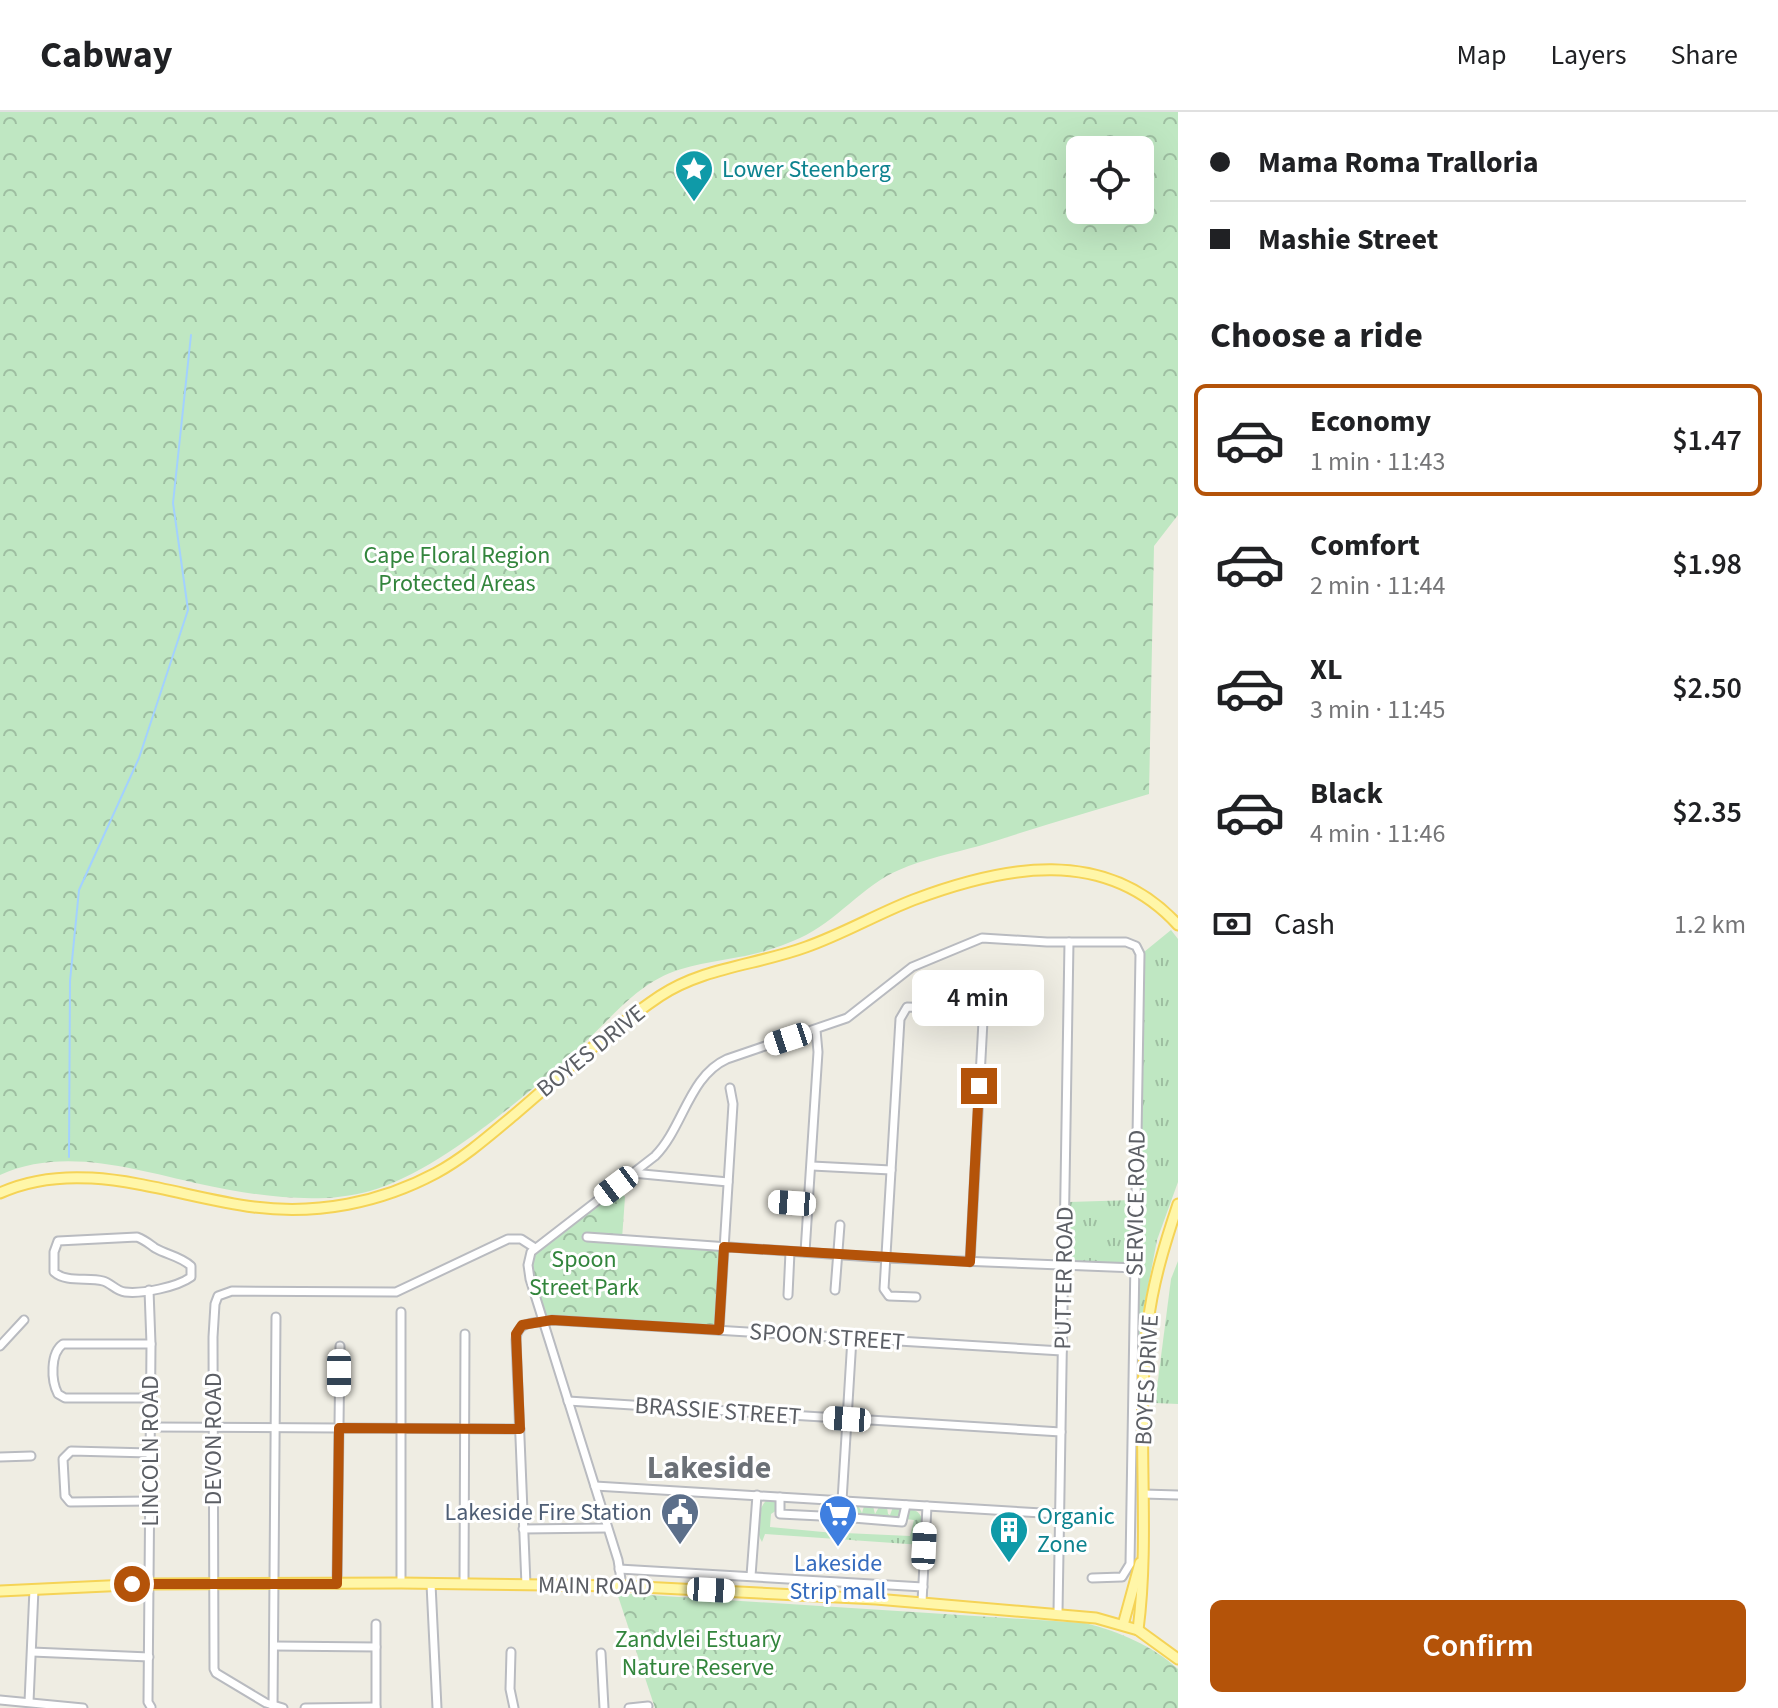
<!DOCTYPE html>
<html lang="en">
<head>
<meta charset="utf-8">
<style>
  :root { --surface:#fff; --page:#f6f6f6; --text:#202124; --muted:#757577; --line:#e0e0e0; --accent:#b45309 }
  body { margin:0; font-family:"Source Sans 3",sans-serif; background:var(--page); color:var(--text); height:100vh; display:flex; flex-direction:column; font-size:30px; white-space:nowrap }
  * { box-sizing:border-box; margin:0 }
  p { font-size:26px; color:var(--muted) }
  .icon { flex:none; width:44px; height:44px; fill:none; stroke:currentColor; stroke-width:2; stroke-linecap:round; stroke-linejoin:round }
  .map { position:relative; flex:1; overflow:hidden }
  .details { display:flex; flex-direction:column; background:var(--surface); width:600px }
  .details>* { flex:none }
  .hud { display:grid; align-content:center; height:176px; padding:0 32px; background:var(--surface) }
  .fabs { position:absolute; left:1066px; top:24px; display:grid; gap:16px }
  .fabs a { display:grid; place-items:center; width:88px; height:88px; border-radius:12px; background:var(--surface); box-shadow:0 8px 32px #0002; font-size:40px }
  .end { position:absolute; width:36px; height:36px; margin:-18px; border:10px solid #b45309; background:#fff; box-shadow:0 0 0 4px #fff }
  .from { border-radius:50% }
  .bubble { position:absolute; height:56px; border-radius:12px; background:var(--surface); box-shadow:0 8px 32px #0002; font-size:26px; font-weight:600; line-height:56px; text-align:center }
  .car { position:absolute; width:24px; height:48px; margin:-24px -12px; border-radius:10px; box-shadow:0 0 6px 2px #0007; background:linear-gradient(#fff 24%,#345 0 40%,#fff 0 76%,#345 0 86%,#fff 0) }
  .hud b { display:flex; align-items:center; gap:28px; height:76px; font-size:30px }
  .hud b+b { border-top:2px solid var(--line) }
  .hud i { width:20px; height:20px; background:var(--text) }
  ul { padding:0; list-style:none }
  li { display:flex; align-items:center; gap:24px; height:112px; margin:0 16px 12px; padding:0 16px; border:4px solid transparent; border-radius:12px }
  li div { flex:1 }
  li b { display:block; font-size:30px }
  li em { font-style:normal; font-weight:600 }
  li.selected { border-color:var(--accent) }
  li>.icon { width:72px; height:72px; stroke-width:1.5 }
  h2 { padding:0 32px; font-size:36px; line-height:96px }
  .pay { display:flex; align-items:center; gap:20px; height:88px; padding:0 32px; font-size:30px }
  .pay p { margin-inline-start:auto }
  .cta { display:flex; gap:16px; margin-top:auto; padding:16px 32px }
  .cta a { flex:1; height:92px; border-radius:12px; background:var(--accent); color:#fff; font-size:32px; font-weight:600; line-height:92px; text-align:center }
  header { display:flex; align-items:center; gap:48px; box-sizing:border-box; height:112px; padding:0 40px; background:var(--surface); border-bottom:2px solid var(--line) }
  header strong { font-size:38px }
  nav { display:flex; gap:44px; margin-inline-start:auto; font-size:28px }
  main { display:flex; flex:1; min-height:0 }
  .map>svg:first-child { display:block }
</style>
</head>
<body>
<header>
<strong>Cabway</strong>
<nav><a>Map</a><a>Layers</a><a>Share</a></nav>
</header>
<main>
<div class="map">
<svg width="1178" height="1596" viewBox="0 0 1178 1596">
  <defs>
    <pattern id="grass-tufts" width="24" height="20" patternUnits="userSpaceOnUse" patternTransform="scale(2)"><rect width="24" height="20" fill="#bfe7c2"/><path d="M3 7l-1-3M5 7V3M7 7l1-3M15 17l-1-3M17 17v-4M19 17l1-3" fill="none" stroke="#9ebea1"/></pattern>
    <pattern id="park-crowns" width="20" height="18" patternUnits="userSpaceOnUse" patternTransform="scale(2)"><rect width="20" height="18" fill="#bfe7c2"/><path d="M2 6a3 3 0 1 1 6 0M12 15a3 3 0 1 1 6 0" fill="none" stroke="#9ebea1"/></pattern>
  </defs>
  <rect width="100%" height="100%" fill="#efede3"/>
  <g fill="url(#grass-tufts)">
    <polygon points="1171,818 1178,827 1178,1070 1157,1128 1143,1201 1136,1265 1144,840"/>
    <polygon points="1133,1088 1130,1150 1072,1150 1068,1144 1069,1090"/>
    <polygon points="1178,1149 1178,1292 1155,1291 1171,1167"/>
    <path d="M767,1388H777V1398L771,1402L770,1415L834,1421L835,1416L845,1417V1421L910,1424L914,1408L906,1407L907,1396C928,1399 922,1416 922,1433L765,1422L762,1430C755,1419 757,1396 767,1388Z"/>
    <polygon points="847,1393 858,1393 862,1401 864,1394 873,1394 875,1402 879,1395 887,1395 888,1402 890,1403 893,1395 901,1396 902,1403 898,1406 889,1404 887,1406 878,1405 877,1403 864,1405 862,1402 859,1404 846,1403 844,1400"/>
  </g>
  <g fill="url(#park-crowns)" fill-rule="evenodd">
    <path d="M0,0H1178V403L1154,434L1149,682C1092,699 1035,716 979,734C953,741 924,747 899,758C863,773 836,810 800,826C782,834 759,842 739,845C710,851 681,853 654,869C627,885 606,911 583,932C530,981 438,1060 370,1079C318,1094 251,1083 200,1072C136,1058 64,1034 0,1063ZM1080,38H1140V98H1080Z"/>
    <polygon points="616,1074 625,1085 622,1127 724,1135 719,1218 543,1210 528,1148 539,1132"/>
    <path d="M617,1481L1085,1511C1120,1520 1151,1533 1178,1557V1596H655Z"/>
  </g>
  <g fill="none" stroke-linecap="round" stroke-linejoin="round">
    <polyline stroke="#a3d1ff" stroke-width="2" points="69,1045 70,869 79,778 139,646 188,498 173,391 191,223"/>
    <defs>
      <g id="minor">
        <polyline points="812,1054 891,1058"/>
        <polyline points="632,1061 728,1070"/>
        <polyline points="776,1090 808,1092"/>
        <path d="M137,1125C145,1128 148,1131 155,1136C167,1143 180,1144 191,1154V1165C177,1175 143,1182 125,1180C116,1179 111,1171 103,1169C88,1165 66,1171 54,1160V1140L58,1129Z"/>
        <polyline points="587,1125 885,1146 1136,1156"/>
        <polyline points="805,1140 818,940 816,918"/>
        <polyline points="149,1178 151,1232 148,1590 151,1595"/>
        <polyline points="835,1178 840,1113"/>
        <polyline points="788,1183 790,1140"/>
        <polyline points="916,1185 889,1184 884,1177 900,907 907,895 971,897 979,902 983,909 970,1150"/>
        <polyline points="719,1218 733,992 730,976"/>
        <polyline points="852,1226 841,1405 902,1410 906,1393"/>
        <polyline points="0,1234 24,1208"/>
        <path d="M151,1286H65L58,1282C51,1269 50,1241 63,1232H151"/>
        <polyline points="568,1289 1061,1320"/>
        <polyline points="151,1315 520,1317"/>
        <polyline points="0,1345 31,1344"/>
        <polyline points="595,1374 1059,1402"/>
        <polyline points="1143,1382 1178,1383"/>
        <polyline points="780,1385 780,1402 841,1405"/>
        <polyline points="150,1389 70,1390 65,1384 63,1347 71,1339 150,1341"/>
        <polyline points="523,1417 607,1416"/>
        <polyline points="619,1457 923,1475"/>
        <polyline points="751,1464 757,1383"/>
        <polyline points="401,1471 401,1200"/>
        <polyline points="337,1472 340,1234"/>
        <polyline points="431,1472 437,1596"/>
        <polyline points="464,1472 465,1222"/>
        <path d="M526,1473L516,1228C517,1207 537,1212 552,1208L1062,1239"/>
        <path d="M622,1474L618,1448L530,1167L528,1153L531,1140L655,1044C683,1016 689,964 727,947L847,906L912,855L982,826L1047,830H1126L1136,834L1140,842L1130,1452L1122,1465L1092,1466"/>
        <polyline points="922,1490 927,1394"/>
        <polyline points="1058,1501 1069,830"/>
        <polyline points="274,1534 376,1535"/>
        <polyline points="32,1540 149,1545"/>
        <polyline points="511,1540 510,1577 514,1596"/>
        <polyline points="601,1541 604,1596"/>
        <polyline points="0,1588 83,1596"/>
        <polyline points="29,1590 34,1477"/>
        <polyline points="273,1596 276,1205"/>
        <polyline points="283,1596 266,1591 216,1561 214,1557 213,1225 215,1192 218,1184 232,1179 396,1180 508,1127 521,1127 535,1136"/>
        <polyline points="305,1596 376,1595"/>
        <polyline points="376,1596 376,1512"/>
        <polyline points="629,1596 648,1594"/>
      </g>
      <g id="major">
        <path d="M0,1081C82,1044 170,1084 254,1095C317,1103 380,1091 436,1061C464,1046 490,1023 514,1003C561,963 608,919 660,884C704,855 757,853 806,835C843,822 877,802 913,788C1003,754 1105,733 1178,813"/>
        <polyline points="0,1479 149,1472 401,1471 622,1474 876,1487 1096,1506 1138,1518 1178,1547"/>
        <polyline points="1123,1513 1140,1451"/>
        <path d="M1138,1518C1151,1417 1135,1313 1148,1211C1153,1170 1165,1131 1178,1092"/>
      </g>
    </defs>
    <use href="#minor" stroke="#b9bbc0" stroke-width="11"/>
    <use href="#major" stroke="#f5d356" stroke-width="13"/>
    <use href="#minor" stroke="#fff" stroke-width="7"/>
    <use href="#major" stroke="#fff6a8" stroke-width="9"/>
  </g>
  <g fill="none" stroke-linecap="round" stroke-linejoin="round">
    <polyline stroke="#b45309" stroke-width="10" points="132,1472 337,1472 339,1316 520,1317 516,1222 522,1213 552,1208 719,1218 724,1135 970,1150 979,974"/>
  </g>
  <defs>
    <symbol id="sight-pin" viewBox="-11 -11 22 30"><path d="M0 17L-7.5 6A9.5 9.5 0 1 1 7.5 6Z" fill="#0f9aa8" stroke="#fff"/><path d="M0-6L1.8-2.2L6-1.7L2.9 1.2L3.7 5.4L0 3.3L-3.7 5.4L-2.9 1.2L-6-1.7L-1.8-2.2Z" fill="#fff"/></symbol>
    <symbol id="civic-pin" viewBox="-11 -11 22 30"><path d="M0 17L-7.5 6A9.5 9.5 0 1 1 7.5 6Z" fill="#5c6f8a" stroke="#fff"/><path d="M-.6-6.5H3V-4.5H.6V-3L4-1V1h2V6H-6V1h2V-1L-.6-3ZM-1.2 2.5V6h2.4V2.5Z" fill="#fff"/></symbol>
    <symbol id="supermarket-pin" viewBox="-11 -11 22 30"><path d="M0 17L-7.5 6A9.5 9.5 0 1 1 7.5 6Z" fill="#3f7fe0" stroke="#fff"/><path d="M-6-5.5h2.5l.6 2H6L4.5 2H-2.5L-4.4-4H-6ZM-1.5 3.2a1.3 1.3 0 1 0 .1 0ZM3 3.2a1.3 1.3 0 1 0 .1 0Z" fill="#fff"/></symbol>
    <symbol id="building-pin" viewBox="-11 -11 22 30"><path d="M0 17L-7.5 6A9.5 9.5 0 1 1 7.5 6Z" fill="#0f9aa8" stroke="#fff"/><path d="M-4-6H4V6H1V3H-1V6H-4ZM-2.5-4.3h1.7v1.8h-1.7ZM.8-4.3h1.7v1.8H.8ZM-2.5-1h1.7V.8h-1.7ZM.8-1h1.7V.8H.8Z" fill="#fff"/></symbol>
  </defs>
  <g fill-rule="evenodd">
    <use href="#sight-pin" x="672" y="35" width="44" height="60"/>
    <use href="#civic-pin" x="658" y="1378" width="44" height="60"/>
    <use href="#supermarket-pin" x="816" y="1380" width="44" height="60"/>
    <use href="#building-pin" x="987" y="1396" width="44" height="60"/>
  </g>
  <g text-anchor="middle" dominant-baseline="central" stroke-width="6" stroke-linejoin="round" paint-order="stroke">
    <g font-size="24" fill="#0d838f" stroke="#fff" text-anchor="start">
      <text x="722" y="57">Lower Steenberg</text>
      <text x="1037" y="1404">Organic<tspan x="1037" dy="28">Zone</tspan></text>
    </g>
    <g font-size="24" fill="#32853c" stroke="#fff">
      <text x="457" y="443">Cape Floral Region<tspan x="457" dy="28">Protected Areas</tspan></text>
      <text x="584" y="1147">Spoon<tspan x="584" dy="28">Street Park</tspan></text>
      <text x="698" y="1527">Zandvlei Estuary<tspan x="698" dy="28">Nature Reserve</tspan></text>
    </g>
    <g font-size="24" fill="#5c5f65" stroke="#fff">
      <text transform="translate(591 939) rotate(-39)">BOYES DRIVE</text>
      <text transform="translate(1136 1091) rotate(-89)">SERVICE ROAD</text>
      <text transform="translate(1064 1166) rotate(-89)">PUTTER ROAD</text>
      <text transform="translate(827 1225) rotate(4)">SPOON STREET</text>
      <text transform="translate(1147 1268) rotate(-87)">BOYES DRIVE</text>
      <text transform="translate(718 1299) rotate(4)">BRASSIE STREET</text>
      <text transform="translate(213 1327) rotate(-90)">DEVON ROAD</text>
      <text transform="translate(150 1339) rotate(-90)">LINCOLN ROAD</text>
      <text transform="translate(595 1474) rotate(1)">MAIN ROAD</text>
    </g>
    <g font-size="24" fill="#4e5e75" stroke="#fff" text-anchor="end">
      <text x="652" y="1400">Lakeside Fire Station</text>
    </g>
    <g font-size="24" fill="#366cbe" stroke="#fff">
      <text x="838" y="1451">Lakeside<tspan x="838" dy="28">Strip mall</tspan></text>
    </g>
    <g font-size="32" font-weight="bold" fill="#6c7177" stroke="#fff">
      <text x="709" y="1356">Lakeside</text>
    </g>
  </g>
</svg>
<div class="fabs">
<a><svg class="icon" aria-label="locate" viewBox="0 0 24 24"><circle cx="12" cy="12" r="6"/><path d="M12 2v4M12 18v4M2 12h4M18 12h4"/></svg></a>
</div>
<i class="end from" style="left:132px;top:1472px"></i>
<i class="end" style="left:979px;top:974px"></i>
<div class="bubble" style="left:912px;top:858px;width:132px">4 min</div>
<i class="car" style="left:788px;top:927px;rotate:252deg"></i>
<i class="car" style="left:616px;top:1074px;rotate:233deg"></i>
<i class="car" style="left:792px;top:1091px;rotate:274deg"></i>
<i class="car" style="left:339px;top:1261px;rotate:180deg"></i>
<i class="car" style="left:847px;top:1307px;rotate:274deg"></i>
<i class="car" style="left:924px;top:1434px;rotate:3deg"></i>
<i class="car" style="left:711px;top:1478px;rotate:93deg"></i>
</div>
<section class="details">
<div class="hud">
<b><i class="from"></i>Mama Roma Tralloria</b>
<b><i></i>Mashie Street</b>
</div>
<h2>Choose a ride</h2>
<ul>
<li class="selected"><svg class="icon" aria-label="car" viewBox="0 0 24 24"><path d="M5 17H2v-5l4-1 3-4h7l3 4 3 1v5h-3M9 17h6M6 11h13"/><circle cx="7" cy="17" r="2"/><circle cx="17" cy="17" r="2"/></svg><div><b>Economy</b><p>1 min · 11:43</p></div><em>$1.47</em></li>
<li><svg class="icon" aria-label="car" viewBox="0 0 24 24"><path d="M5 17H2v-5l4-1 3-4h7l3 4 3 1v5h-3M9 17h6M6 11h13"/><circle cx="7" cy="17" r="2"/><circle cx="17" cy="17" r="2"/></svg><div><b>Comfort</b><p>2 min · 11:44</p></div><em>$1.98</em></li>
<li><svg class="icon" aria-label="car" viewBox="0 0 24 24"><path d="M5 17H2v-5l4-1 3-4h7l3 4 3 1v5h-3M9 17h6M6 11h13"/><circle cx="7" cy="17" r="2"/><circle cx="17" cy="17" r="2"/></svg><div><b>XL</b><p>3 min · 11:45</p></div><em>$2.50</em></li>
<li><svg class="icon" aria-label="car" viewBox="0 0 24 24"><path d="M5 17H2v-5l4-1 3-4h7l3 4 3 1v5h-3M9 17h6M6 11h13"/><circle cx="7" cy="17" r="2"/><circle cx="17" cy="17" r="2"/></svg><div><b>Black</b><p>4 min · 11:46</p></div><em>$2.35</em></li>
</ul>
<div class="pay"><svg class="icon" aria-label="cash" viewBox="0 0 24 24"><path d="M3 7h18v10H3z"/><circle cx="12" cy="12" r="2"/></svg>Cash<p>1.2 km</p></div>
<div class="cta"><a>Confirm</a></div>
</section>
</main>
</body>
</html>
